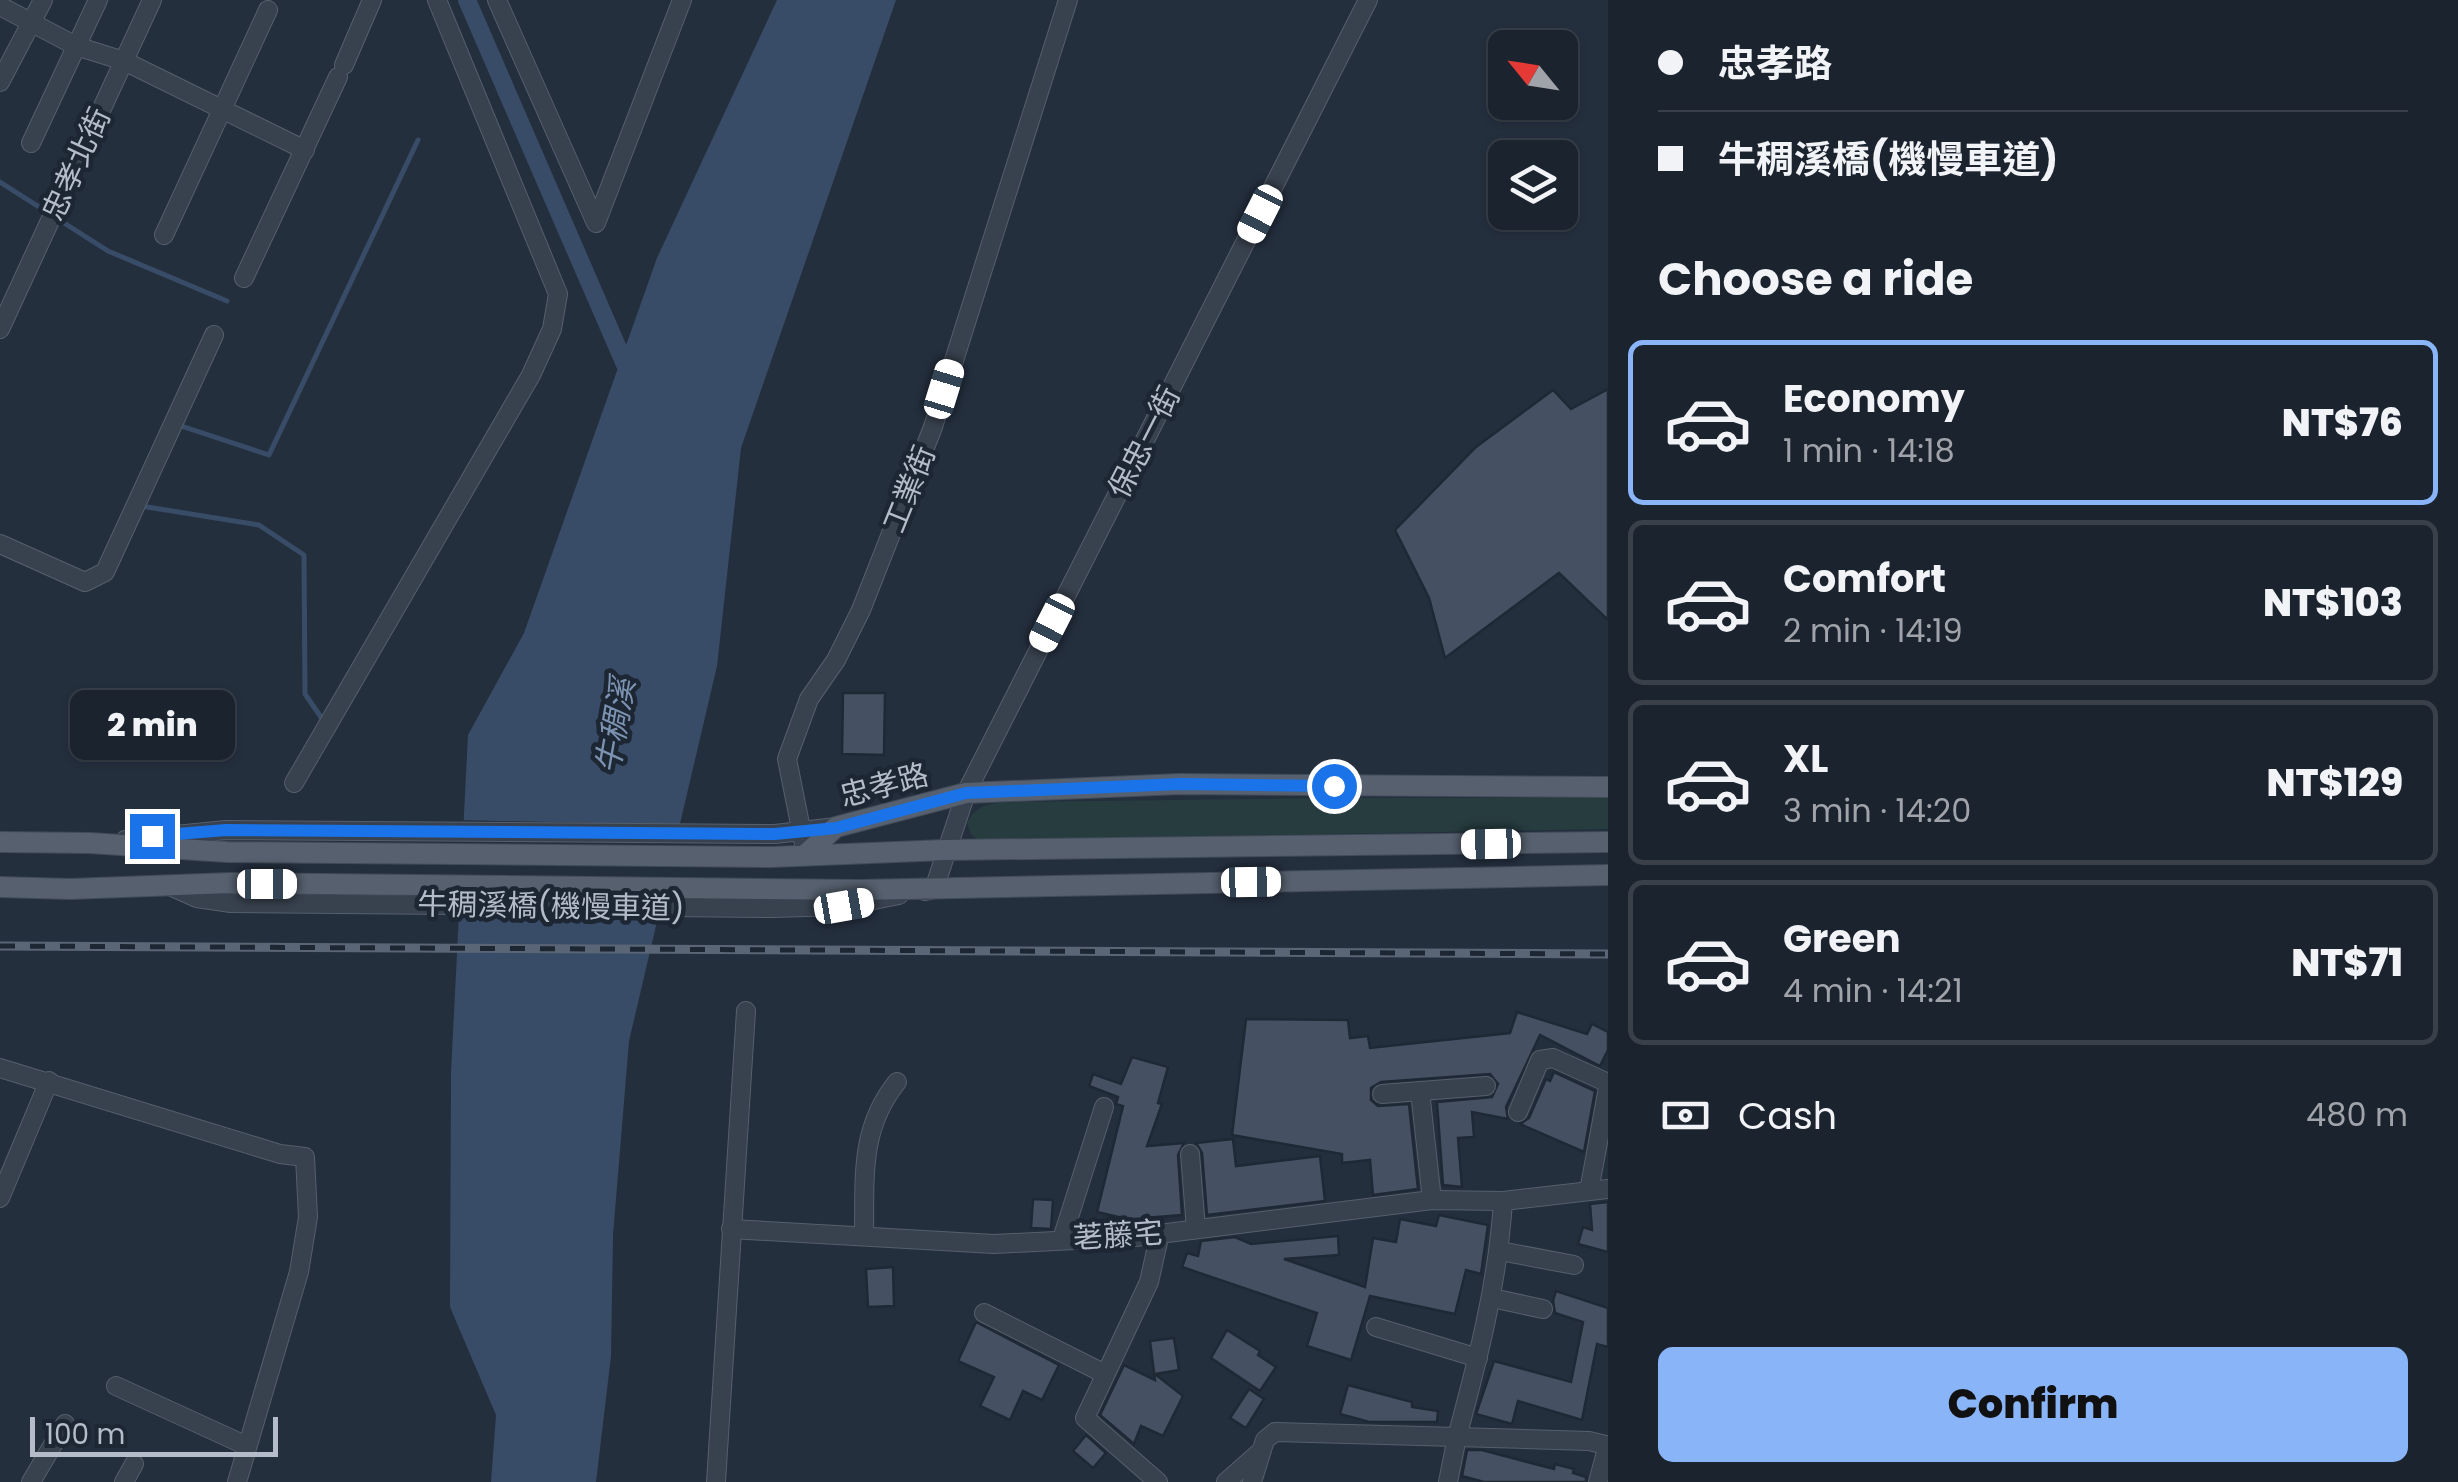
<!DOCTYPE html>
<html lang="en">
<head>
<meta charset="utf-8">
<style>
  :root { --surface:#1b232e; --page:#242b36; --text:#f1f3f6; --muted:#a0a4aa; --line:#39404a; --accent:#8ab4f8 }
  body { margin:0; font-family:Poppins,"Noto Sans TC",sans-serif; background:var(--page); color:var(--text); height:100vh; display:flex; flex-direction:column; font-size:38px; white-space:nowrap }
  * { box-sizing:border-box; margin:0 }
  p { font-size:32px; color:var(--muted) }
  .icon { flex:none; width:55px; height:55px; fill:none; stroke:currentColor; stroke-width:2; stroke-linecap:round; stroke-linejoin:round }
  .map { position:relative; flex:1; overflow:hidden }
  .details { display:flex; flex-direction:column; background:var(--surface); width:850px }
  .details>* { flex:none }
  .banner { display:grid; align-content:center; height:220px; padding:0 50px; background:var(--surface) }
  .needle { width:65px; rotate:300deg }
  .controls { position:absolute; left:1488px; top:30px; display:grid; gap:20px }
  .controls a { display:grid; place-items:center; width:90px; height:90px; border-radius:15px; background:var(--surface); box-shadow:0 2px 8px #0004,0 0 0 2px var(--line); font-size:50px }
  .scale { position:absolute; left:30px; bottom:25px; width:248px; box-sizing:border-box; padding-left:10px; border:5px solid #b4bcc9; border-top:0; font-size:28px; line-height:35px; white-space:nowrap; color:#b4bcc9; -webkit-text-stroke:8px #1d2633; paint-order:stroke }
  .end { position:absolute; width:45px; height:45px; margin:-22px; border:12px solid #1a73e8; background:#fff; box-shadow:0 0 0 5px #fff }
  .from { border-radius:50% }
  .bubble { position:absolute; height:70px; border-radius:15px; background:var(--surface); box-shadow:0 2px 8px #0004,0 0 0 2px var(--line); font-size:32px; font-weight:800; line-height:70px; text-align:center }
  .car { position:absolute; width:30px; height:60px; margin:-30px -15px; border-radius:12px; box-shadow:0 0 8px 2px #0007; background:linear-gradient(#fff 24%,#345 0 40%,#fff 0 76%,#345 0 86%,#fff 0) }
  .banner b { display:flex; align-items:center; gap:35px; height:95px; font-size:38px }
  .banner b+b { border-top:2px solid var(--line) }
  .banner i { width:25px; height:25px; background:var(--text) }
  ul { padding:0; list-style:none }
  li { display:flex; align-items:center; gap:30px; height:165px; margin:0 20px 15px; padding:0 30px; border:5px solid var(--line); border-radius:15px }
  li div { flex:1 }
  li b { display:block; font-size:38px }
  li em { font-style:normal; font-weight:800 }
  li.on { border-color:var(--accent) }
  li>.icon { width:90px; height:90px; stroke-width:1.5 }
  h2 { padding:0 50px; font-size:45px; line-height:120px }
  .pay { display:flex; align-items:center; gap:25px; height:110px; padding:0 50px; font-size:38px }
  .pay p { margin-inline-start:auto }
  .button { display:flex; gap:20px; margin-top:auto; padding:20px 50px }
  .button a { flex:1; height:115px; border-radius:15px; background:var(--accent); color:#111; font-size:40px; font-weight:800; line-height:115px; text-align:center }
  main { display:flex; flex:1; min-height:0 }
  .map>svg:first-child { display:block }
</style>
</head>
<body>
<main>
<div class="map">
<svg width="1608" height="1482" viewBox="0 0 1608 1482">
  <rect width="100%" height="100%" fill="#242f3e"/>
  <path fill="#263c3f" d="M1336,798H1608V829L978,840L971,834L967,823C978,801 996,803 1019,802Z"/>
  <polygon fill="#394c67" points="777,0 896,0 741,448 717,666 629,1041 613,1235 611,1356 596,1482 491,1482 496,1415 450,1307 451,1073 468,735 524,633 657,258"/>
  <polygon fill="#242f3e" points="459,820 685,825 663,917 454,915"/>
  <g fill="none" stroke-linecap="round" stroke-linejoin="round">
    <g stroke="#394c67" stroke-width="5">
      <polyline points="0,182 108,251 227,301"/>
      <polyline points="175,424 269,455 418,140"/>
      <polyline points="141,506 259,525 304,555 305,694 325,723"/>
    </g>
    <polyline stroke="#394c67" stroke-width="18" points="467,0 630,376"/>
  </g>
  <g fill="#455162" stroke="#1f2835" stroke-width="2.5">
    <polygon points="1608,389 1608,620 1559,573 1445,658 1429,598 1395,530 1476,447 1553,390 1571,409"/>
    <polygon points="843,693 885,693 884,755 842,754"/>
    <polygon points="1517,1012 1587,1034 1592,1024 1608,1032 1608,1050 1600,1066 1540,1035 1506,1107 1508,1119 1472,1112 1474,1137 1458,1138 1462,1187 1443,1185 1437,1102 1492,1097 1498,1084 1490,1074 1381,1082 1371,1088 1371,1100 1378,1106 1409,1104 1418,1189 1373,1195 1370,1160 1342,1163 1342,1154 1232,1135 1246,1019 1348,1020 1350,1038 1368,1036 1370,1048 1510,1033"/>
    <polygon points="1132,1057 1168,1067 1158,1103 1162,1104 1147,1146 1184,1143 1178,1155 1182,1215 1145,1218 1144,1223 1097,1212 1123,1106 1116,1104 1118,1097 1089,1086 1093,1074 1121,1084"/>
    <polygon points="1554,1072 1595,1091 1584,1152 1520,1124 1529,1118 1546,1079 1550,1081"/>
    <polygon points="1233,1139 1236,1166 1320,1156 1325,1201 1207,1215 1202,1153 1196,1143"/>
    <polygon points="1033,1199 1053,1200 1051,1229 1031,1228"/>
    <polygon points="1608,1202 1608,1252 1578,1244 1583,1227 1592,1230 1590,1204"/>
    <polygon points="1439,1215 1488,1225 1481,1274 1466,1270 1455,1314 1370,1296 1351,1360 1307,1346 1317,1313 1182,1267 1187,1253 1198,1256 1201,1241 1235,1237 1251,1244 1338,1236 1339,1255 1284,1259 1365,1287 1373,1238 1396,1242 1400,1219 1436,1226"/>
    <polygon points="893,1267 894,1306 868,1307 866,1269"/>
    <polygon points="1556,1291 1608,1308 1608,1347 1597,1344 1582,1420 1518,1401 1512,1424 1476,1414 1494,1361 1571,1382 1583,1322 1555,1313 1553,1301"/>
    <polygon points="976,1322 1059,1365 1042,1400 1023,1391 1010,1420 980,1406 994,1377 958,1361"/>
    <polygon points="1227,1330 1260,1351 1258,1355 1276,1367 1260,1391 1211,1358"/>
    <polygon points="1174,1338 1179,1370 1155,1374 1183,1396 1163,1436 1141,1426 1134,1444 1100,1415 1124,1365 1155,1380 1150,1341"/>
    <polygon points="1348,1385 1412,1402 1412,1407 1438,1411 1437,1422 1369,1422 1340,1414"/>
    <polygon points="1249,1389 1264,1399 1246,1428 1230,1418"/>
    <polygon points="1086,1435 1106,1453 1093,1468 1073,1451"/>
    <polygon points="1467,1450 1482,1450 1554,1469 1555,1464 1574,1469 1573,1473 1586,1477 1586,1482 1484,1482 1462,1476"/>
  </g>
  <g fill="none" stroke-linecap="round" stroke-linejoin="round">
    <defs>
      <g id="minor">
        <polyline points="497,0 596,223 682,0"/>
        <polyline points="0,6 76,46 124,61 305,150"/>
        <polyline points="344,65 372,0"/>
        <polyline points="0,82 43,0"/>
        <polyline points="31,143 98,0"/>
        <polyline points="164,235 268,10"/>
        <polyline points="244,278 338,77"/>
        <polyline points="0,329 152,0"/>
        <polyline points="0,544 85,582 105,572 214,335"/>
        <polyline points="294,783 531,375 552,329 558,294 437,0"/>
        <polyline points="125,840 226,830 775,834 836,827"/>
        <polyline points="806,854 787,759 809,699 836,660 861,610 933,427 1068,0"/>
        <polyline points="170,886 197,898 231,903 771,908 844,906 899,895"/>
        <polyline points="925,891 934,889 966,793 1368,0"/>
        <polyline points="0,1068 280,1154 305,1157 308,1217 299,1272 237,1482"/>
        <polyline points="1420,1091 1432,1200"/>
        <polyline points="1382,1094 1486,1086"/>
        <polyline points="1518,1112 1540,1060 1553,1058 1608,1083"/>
        <polyline points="1190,1154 1196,1229"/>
        <polyline points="1589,1191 1608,1088"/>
        <polyline points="0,1198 49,1081"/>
        <polyline points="731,1229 994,1244 1135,1237 1432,1200 1503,1201 1608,1189"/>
        <path d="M864,1236C865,1179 859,1129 897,1082"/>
        <polyline points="1062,1239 1104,1107"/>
        <polyline points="1500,1251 1574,1265"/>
        <polyline points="1492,1298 1543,1309"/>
        <polyline points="984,1313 1105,1374"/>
        <polyline points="1376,1327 1478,1358"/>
        <polyline points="116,1386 247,1446"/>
        <polyline points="31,1482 65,1424"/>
        <polyline points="124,1482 134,1464"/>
        <polyline points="716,1482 746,1011"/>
        <polyline points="1158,1482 1085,1418 1149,1282 1160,1233"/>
        <polyline points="1226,1482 1260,1452"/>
        <path d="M1252,1482L1265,1440L1275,1432L1457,1437C1478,1359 1498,1282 1503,1201"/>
        <polyline points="1448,1482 1457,1437 1589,1441 1606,1445"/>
        <polyline points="1598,1482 1608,1445"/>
      </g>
      <g id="major">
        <polyline points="0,842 90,843 227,852 772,857 945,850 1608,842"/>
        <polyline points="806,854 836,827 966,793 1180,784 1608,787"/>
        <polyline points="0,887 70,889 231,883 859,890 1608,875"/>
      </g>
    </defs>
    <use href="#minor" stroke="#565f6c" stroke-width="20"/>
    <use href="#major" stroke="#414a57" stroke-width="22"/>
    <use href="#minor" stroke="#38414e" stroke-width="18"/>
    <use href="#major" stroke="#56606e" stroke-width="20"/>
    <defs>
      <polyline id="rail" points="0,946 1608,954"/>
    </defs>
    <use href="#rail" stroke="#5a6575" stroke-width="9"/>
    <use href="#rail" stroke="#1d2633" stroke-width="5" stroke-dasharray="15" stroke-linecap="butt"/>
  </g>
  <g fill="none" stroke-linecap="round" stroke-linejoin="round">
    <polyline stroke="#1a73e8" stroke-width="12" points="152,836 226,830 775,834 836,828 966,793 1180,784 1334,786"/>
  </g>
  <g text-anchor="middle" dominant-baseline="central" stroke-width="9" stroke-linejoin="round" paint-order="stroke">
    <g font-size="30" fill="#b4bcc9" stroke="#1d2633">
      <text transform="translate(76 164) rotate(-65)">忠孝北街</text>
      <text transform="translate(1144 442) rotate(-63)">保忠一街</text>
      <text transform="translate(909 489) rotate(-68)">工業街</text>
      <text transform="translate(884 785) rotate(-15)">忠孝路</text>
      <text transform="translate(551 906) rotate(1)">牛稠溪橋(機慢車道)</text>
      <text transform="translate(1118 1235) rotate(-4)">荖藤宅</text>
    </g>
    <g font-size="32" font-style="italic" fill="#7c92b1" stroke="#1d2633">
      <text transform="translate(615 726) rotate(-80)">牛稠溪</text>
    </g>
  </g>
</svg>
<div class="controls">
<a><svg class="needle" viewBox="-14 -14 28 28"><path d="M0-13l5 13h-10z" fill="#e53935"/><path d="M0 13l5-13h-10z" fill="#a0a4aa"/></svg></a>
<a><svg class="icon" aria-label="layers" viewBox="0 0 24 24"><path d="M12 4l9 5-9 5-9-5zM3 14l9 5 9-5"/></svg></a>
</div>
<div class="scale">100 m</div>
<i class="end from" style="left:1334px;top:786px"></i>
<i class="end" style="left:152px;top:836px"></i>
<div class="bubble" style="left:70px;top:690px;width:165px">2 min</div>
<i class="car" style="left:1260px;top:214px;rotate:207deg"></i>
<i class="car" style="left:944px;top:389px;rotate:17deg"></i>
<i class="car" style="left:1052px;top:623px;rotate:207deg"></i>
<i class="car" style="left:1491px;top:844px;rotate:269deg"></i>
<i class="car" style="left:1251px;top:882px;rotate:89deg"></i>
<i class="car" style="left:267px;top:884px;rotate:90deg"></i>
<i class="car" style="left:844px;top:906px;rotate:80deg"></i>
</div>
<section class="details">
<div class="banner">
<b><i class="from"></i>忠孝路</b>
<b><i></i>牛稠溪橋(機慢車道)</b>
</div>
<h2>Choose a ride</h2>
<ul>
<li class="on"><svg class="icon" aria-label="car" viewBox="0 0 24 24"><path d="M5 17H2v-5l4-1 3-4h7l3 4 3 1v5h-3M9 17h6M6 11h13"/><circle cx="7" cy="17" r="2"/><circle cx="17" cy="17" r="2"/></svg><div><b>Economy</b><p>1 min · 14:18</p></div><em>NT$76</em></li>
<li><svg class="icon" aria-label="car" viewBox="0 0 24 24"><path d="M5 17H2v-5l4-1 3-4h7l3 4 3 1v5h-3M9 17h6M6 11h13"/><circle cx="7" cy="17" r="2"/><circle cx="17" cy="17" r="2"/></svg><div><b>Comfort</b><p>2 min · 14:19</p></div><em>NT$103</em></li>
<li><svg class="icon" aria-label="car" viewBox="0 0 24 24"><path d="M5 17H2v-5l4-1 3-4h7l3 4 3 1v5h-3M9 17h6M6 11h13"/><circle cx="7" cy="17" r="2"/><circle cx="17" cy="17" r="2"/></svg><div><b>XL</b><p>3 min · 14:20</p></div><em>NT$129</em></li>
<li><svg class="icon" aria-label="car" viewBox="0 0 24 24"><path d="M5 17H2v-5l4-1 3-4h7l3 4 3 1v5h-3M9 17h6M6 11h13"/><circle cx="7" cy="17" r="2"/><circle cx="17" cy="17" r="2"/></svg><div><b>Green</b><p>4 min · 14:21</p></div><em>NT$71</em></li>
</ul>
<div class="pay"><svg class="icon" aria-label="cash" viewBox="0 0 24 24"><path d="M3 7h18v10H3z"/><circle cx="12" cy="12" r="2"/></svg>Cash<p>480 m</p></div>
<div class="button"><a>Confirm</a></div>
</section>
</main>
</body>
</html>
